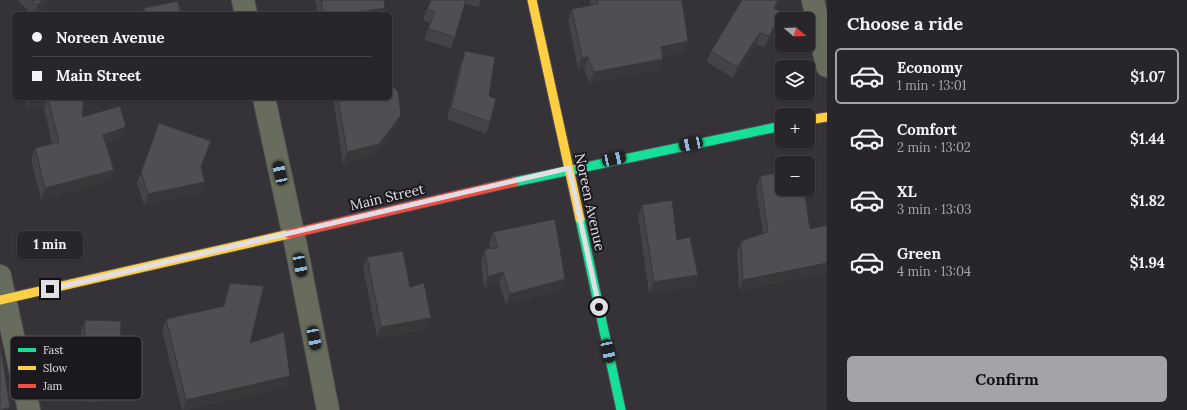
<!DOCTYPE html>
<html lang="en">
<head>
<meta charset="utf-8">
<style>
  :root { --surface:#28262a; --page:#302e32; --text:#f1f3f6; --muted:#a5a5a8; --line:#444347; --accent:#a5a2a8 }
  body { margin:0; font-family:Lora,serif; background:var(--page); color:var(--text); height:100vh; display:flex; flex-direction:column; font-size:15px; white-space:nowrap }
  * { box-sizing:border-box; margin:0 }
  p { font-size:13px; color:var(--muted) }
  .icon { flex:none; width:22px; height:22px; fill:none; stroke:currentColor; stroke-width:2; stroke-linecap:round; stroke-linejoin:round }
  .map { position:relative; flex:1; overflow:hidden }
  .sheet { display:flex; flex-direction:column; background:var(--surface); width:360px }
  .sheet>* { flex:none }
  .hud { position:absolute; left:12px; top:12px; width:380px; height:88px; border-radius:6px; box-shadow:0 1px 3px #0004,0 0 0 1px var(--line); display:grid; align-content:center; height:88px; padding:0 20px; background:var(--surface) }
  .needle { width:26px; rotate:109deg }
  .tools { position:absolute; left:775px; top:12px; display:grid; gap:8px }
  .tools a { display:grid; place-items:center; width:40px; height:40px; border-radius:6px; background:var(--surface); box-shadow:0 1px 3px #0004,0 0 0 1px var(--line); font-size:20px }
  .end { position:absolute; width:18px; height:18px; margin:-9px; border:5px solid #e1dfe5; background:#111; box-shadow:0 0 0 2px #111 }
  .from { border-radius:50% }
  .bubble { position:absolute; height:28px; border-radius:6px; background:var(--surface); box-shadow:0 1px 3px #0004,0 0 0 1px var(--line); font-size:13px; font-weight:700; line-height:28px; text-align:center }
  .car { position:absolute; width:12px; height:24px; margin:-12px -6px; border-radius:5px; box-shadow:0 0 3px 1px #0007; background:linear-gradient(#222 24%,#8ab4d8 0 40%,#222 0 76%,#8ab4d8 0 86%,#222 0) }
  .hud b { display:flex; align-items:center; gap:14px; height:38px; font-size:15px }
  .hud b+b { border-top:1px solid var(--line) }
  .hud i { width:10px; height:10px; background:var(--text) }
  ul { padding:0; list-style:none }
  li { display:flex; align-items:center; gap:12px; height:56px; margin:0 8px 6px; padding:0 12px; border:2px solid transparent; border-radius:6px }
  li div { flex:1 }
  li b { display:block; font-size:15px }
  li em { font-style:normal; font-weight:700 }
  li.active { border-color:var(--accent) }
  li>.icon { width:36px; height:36px; stroke-width:1.5 }
  h2 { padding:0 20px; font-size:18px; line-height:48px }
  .cta { display:flex; gap:8px; margin-top:auto; padding:8px 20px }
  .cta a { flex:1; height:46px; border-radius:6px; background:var(--accent); color:#111; font-size:16px; font-weight:700; line-height:46px; text-align:center }
  main { display:flex; flex:1; min-height:0 }
  .map>svg:first-child { display:block }
</style>
</head>
<body>
<main>
<div class="map">
<svg width="827" height="410" viewBox="0 0 827 410">
  <rect width="100%" height="100%" fill="#353238"/>
  <g fill="none" stroke-linecap="round" stroke-linejoin="round">
    <defs>
      <g id="street">
        <polyline points="243,0 246,14"/>
        <polyline points="813,0 827,66"/>
        <polyline points="264,98 297,251 328,410"/>
        <polyline points="0,276 29,410"/>
      </g>
      <g id="fast">
        <polyline points="514,182 782,126"/>
        <polyline points="580,219 621,410"/>
      </g>
      <g id="slow">
        <polyline points="532,0 580,219"/>
        <polyline points="808,120 827,117"/>
        <polyline points="0,300 289,234"/>
      </g>
      <polyline id="jam" points="289,234 514,182"/>
    </defs>
    <use href="#street" stroke="#514f53" stroke-width="24"/>
    <use href="#fast" stroke="#514f53" stroke-width="11"/>
    <use href="#slow" stroke="#514f53" stroke-width="11"/>
    <use href="#jam" stroke="#514f53" stroke-width="11"/>
    <use href="#street" stroke="#686c5c" stroke-width="22"/>
    <use href="#fast" stroke="#16e098" stroke-width="9"/>
    <use href="#slow" stroke="#ffcf43" stroke-width="9"/>
    <use href="#jam" stroke="#f24e42" stroke-width="9"/>
  </g>
  <g fill="#454347">
    <polygon points="18,0 52,0 36,14 31,14"/>
    <polygon points="315,0 384,0 383,14 318,14"/>
    <polygon points="430,0 481,0 478,7 465,4 455,37 451,48 424,40 430,23 423,20"/>
    <polygon points="590,0 682,0 688,41 684,52 663,57 663,59 659,70 589,83 584,68 578,69 568,20 572,9 591,6"/>
    <polygon points="742,0 780,0 775,9 778,23 765,47 756,44 733,78 707,62 711,51"/>
    <polygon points="144,8 181,14 142,14"/>
    <polygon points="465,51 489,96 490,122 486,134 447,119 461,62"/>
    <polygon points="27,98 84,98 82,117 126,127 122,139 106,144 114,170 110,181 41,200 31,159 35,148 52,144 44,108 26,109"/>
    <polygon points="333,98 390,98 397,126 374,155 343,164"/>
    <polygon points="159,123 201,193 144,205 137,183"/>
    <polygon points="760,176 810,229 827,225 827,273 739,291 737,252 741,241 763,234 756,188"/>
    <polygon points="642,205 677,240 698,275 694,287 649,293 638,216"/>
    <polygon points="493,232 565,279 561,290 506,305 499,283 484,288 481,261 485,249 491,249 489,243"/>
    <polygon points="367,257 410,287 427,330 377,338 363,268"/>
    <polygon points="230,283 250,343 290,376 286,387 187,410 182,410 162,330 166,319 223,306 226,294"/>
    <polygon points="85,320 120,353 124,394 88,404 81,377 81,331"/>
  </g>
  <g fill="#383739">
    <polygon points="43,0 52,0 36,14 34,14 37,5"/>
    <polygon points="778,0 780,0 770,20 774,8"/>
    <polygon points="385,8 383,14 353,14 354,13"/>
    <polygon points="782,12 778,23 765,47 769,36"/>
    <polygon points="760,33 756,44 733,78 737,67"/>
    <polygon points="688,41 684,52 657,58 661,47"/>
    <polygon points="588,57 584,68 578,69 582,58"/>
    <polygon points="663,59 659,70 589,83 594,72"/>
    <polygon points="30,98 48,98 44,108 26,109"/>
    <polygon points="401,115 397,126 374,155 343,164 347,152"/>
    <polygon points="126,127 122,139 99,146 103,135"/>
    <polygon points="114,170 110,181 41,200 45,188"/>
    <polygon points="205,182 201,193 144,205 148,194"/>
    <polygon points="827,263 827,273 739,291 743,280"/>
    <polygon points="503,272 499,283 484,288 488,277"/>
    <polygon points="698,275 694,287 649,293 654,282"/>
    <polygon points="565,279 561,290 506,305 510,294"/>
    <polygon points="431,318 427,330 377,338 381,327"/>
    <polygon points="290,376 286,387 187,410 183,410 186,400"/>
    <polygon points="128,383 124,394 88,404 92,393"/>
    <polygon points="10,407 9,410 0,410"/>
  </g>
  <g fill="#504e52" stroke="#383739">
    <polygon points="32,0 43,0 37,5"/>
    <polygon points="321,0 384,0 385,8 354,13 354,14 324,14"/>
    <polygon points="431,0 466,0 455,37 428,29 435,12 427,9"/>
    <polygon points="597,0 682,0 688,41 661,47 663,59 594,72 588,57 582,58 572,9 598,4"/>
    <polygon points="742,0 778,0 774,8 782,12 769,36 760,33 737,67 711,51"/>
    <polygon points="178,1 181,14 145,14 144,8"/>
    <polygon points="465,51 495,57 489,96 496,99 490,122 451,108"/>
    <polygon points="390,84 398,91 401,115 379,144 347,152 338,98 390,98"/>
    <polygon points="48,98 84,98 82,117 120,106 126,127 103,135 114,170 45,188 35,148 59,142"/>
    <polygon points="159,123 211,141 201,167 205,182 148,194 141,172"/>
    <polygon points="782,172 782,189 804,189 810,229 827,225 827,263 743,280 741,241 768,232 760,176"/>
    <polygon points="672,200 677,240 690,237 698,275 654,282 642,205"/>
    <polygon points="555,219 565,279 510,294 503,272 488,277 485,249 498,248 493,232"/>
    <polygon points="403,251 410,287 424,283 431,318 381,327 367,257"/>
    <polygon points="230,283 264,286 250,343 284,332 290,376 186,400 166,319 224,306"/>
    <polygon points="85,320 121,321 120,353 128,383 92,393 85,366"/>
    <polygon points="0,342 10,407 0,410"/>
  </g>
  <g fill="none" stroke-linecap="round" stroke-linejoin="round">
    <polyline stroke="#e1dfe5" stroke-width="5" points="50,289 569,168 599,307"/>
  </g>
  <g text-anchor="middle" dominant-baseline="central" stroke-width="4" stroke-linejoin="round" paint-order="stroke">
    <g font-size="14" fill="#e1dfe5" stroke="#1b191d">
      <text transform="translate(387 197) rotate(-13)">Main Street</text>
      <text transform="translate(590 202) rotate(78)">Noreen Avenue</text>
    </g>
  </g>
  <rect x="10" y="336" width="132" height="64" rx="6" fill="#1b191d" stroke="#565459" stroke-width="1"/>
  <rect x="18" y="348" width="18" height="4" fill="#16e098"/>
  <rect x="18" y="366" width="18" height="4" fill="#ffcf43"/>
  <rect x="18" y="384" width="18" height="4" fill="#f24e42"/>
  <g font-size="11" fill="#e1dfe5">
    <text x="43" y="354">Fast</text>
    <text x="43" y="372">Slow</text>
    <text x="43" y="390">Jam</text>
  </g>
</svg>
<div class="tools">
<a><svg class="needle" viewBox="-14 -14 28 28"><path d="M0-13l5 13h-10z" fill="#e53935"/><path d="M0 13l5-13h-10z" fill="#a5a5a8"/></svg></a>
<a><svg class="icon" aria-label="layers" viewBox="0 0 24 24"><path d="M12 4l9 5-9 5-9-5zM3 14l9 5 9-5"/></svg></a>
<a>+</a>
<a>−</a>
</div>
<i class="end from" style="left:599px;top:307px"></i>
<i class="end" style="left:50px;top:289px"></i>
<div class="bubble" style="left:17px;top:231px;width:66px">1 min</div>
<i class="car" style="left:691px;top:144px;rotate:258deg"></i>
<i class="car" style="left:614px;top:159px;rotate:78deg"></i>
<i class="car" style="left:280px;top:173px;rotate:348deg"></i>
<i class="car" style="left:300px;top:265px;rotate:169deg"></i>
<i class="car" style="left:314px;top:338px;rotate:169deg"></i>
<i class="car" style="left:608px;top:351px;rotate:168deg"></i>
<div class="hud">
<b><i class="from"></i>Noreen Avenue</b>
<b><i></i>Main Street</b>
</div>
</div>
<section class="sheet">
<h2>Choose a ride</h2>
<ul>
<li class="active"><svg class="icon" aria-label="car" viewBox="0 0 24 24"><path d="M5 17H2v-5l4-1 3-4h7l3 4 3 1v5h-3M9 17h6M6 11h13"/><circle cx="7" cy="17" r="2"/><circle cx="17" cy="17" r="2"/></svg><div><b>Economy</b><p>1 min · 13:01</p></div><em>$1.07</em></li>
<li><svg class="icon" aria-label="car" viewBox="0 0 24 24"><path d="M5 17H2v-5l4-1 3-4h7l3 4 3 1v5h-3M9 17h6M6 11h13"/><circle cx="7" cy="17" r="2"/><circle cx="17" cy="17" r="2"/></svg><div><b>Comfort</b><p>2 min · 13:02</p></div><em>$1.44</em></li>
<li><svg class="icon" aria-label="car" viewBox="0 0 24 24"><path d="M5 17H2v-5l4-1 3-4h7l3 4 3 1v5h-3M9 17h6M6 11h13"/><circle cx="7" cy="17" r="2"/><circle cx="17" cy="17" r="2"/></svg><div><b>XL</b><p>3 min · 13:03</p></div><em>$1.82</em></li>
<li><svg class="icon" aria-label="car" viewBox="0 0 24 24"><path d="M5 17H2v-5l4-1 3-4h7l3 4 3 1v5h-3M9 17h6M6 11h13"/><circle cx="7" cy="17" r="2"/><circle cx="17" cy="17" r="2"/></svg><div><b>Green</b><p>4 min · 13:04</p></div><em>$1.94</em></li>
</ul>
<div class="cta"><a>Confirm</a></div>
</section>
</main>
</body>
</html>
